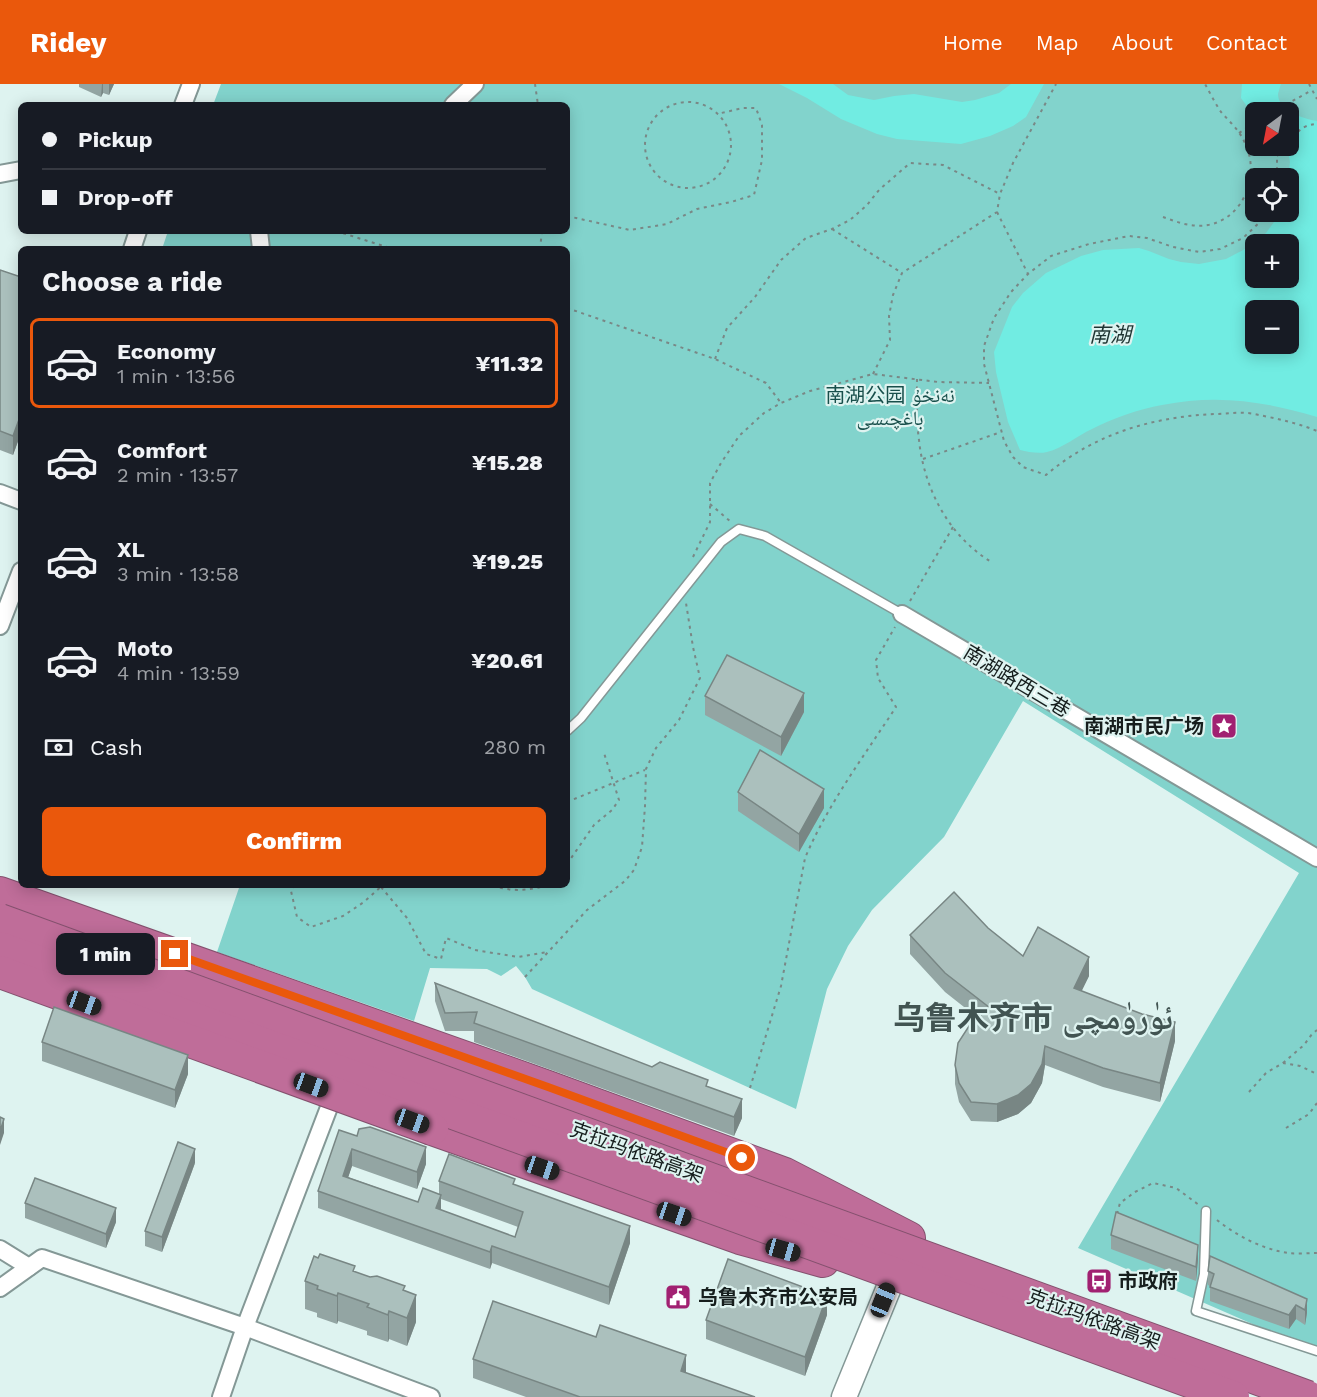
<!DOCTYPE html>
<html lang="en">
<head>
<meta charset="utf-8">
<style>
  :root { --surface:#171b24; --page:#20242c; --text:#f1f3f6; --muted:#9ea1a6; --line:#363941; --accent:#ea580c }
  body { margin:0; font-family:"Work Sans","Noto Naskh Arabic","Noto Sans SC",sans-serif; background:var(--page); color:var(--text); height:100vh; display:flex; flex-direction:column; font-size:22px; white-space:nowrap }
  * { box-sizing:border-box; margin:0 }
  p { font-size:20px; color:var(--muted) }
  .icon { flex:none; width:33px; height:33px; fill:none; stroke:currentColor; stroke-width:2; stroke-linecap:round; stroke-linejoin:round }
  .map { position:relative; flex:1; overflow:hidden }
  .sheet { position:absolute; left:18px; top:162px; width:552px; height:642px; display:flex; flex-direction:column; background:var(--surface); border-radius:9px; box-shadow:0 3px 15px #0003 }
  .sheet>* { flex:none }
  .guide { position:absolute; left:18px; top:18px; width:552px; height:132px; border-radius:9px; box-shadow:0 3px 15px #0003; display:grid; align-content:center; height:132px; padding:0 24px; background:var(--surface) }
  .needle { width:39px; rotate:212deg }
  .tools { position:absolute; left:1245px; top:18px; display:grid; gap:12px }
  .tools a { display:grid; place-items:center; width:54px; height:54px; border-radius:9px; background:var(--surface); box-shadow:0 3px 15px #0003; font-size:30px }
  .end { position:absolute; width:27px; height:27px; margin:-14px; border:8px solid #ea580c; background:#fff; box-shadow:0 0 0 3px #fff }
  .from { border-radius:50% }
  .bubble { position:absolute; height:42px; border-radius:9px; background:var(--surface); box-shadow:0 3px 15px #0003; font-size:20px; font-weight:800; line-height:42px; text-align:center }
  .car { position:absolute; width:18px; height:36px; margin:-18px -9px; border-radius:8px; box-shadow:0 0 4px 2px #0007; background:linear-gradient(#222 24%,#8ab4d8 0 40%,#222 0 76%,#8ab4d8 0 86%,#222 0) }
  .guide b { display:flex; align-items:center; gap:21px; height:57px; font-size:22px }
  .guide b+b { border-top:2px solid var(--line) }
  .guide i { width:15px; height:15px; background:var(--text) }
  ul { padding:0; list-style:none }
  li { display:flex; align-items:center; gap:18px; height:90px; margin:0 12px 9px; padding:0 12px; border:3px solid transparent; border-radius:9px }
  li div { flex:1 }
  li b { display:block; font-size:22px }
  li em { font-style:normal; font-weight:800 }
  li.on { border-color:var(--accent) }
  li>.icon { width:54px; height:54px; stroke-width:1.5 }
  h2 { padding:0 24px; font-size:27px; line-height:72px }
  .pay { display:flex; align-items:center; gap:15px; height:66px; padding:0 24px; font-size:22px }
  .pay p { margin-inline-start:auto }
  .primary-button { display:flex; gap:12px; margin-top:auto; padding:12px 24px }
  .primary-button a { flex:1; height:69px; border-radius:9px; background:var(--accent); color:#fff; font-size:24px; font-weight:800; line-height:69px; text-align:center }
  header { display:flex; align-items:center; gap:36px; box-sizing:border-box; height:84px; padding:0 30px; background:var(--accent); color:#fff }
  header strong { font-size:28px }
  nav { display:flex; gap:33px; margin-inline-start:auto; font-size:21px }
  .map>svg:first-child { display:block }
</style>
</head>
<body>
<header>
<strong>Ridey</strong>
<nav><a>Home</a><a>Map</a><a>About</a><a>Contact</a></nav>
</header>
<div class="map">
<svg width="1317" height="1313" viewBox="0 0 1317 1313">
  <rect width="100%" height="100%" fill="#def3f0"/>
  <path fill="#82d3cc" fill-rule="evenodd" d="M221,0H1317V1268L1078,1164L1299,789L1023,617L944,753L872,826L848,862L827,905L796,1025L532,905L525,893L516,882L501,892L487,885L430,884L414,937L217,868L240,801H567V165H162L168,147H567V21H213ZM1256,28H1288V62H1256ZM1256,94H1288V128H1256ZM1256,160H1288V194H1256ZM1256,226H1288V260H1256Z"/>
  <g fill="#71ece2" fill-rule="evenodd">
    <polygon points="779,0 833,0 848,11 874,16 894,12 914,10 962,18 975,16 999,9 1011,0 1044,0 1026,33 1013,42 990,52 961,60 897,55 877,50 841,35 807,14"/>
    <path d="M1242,0H1281C1280,3 1279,6 1278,10C1278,27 1304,35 1317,37V333C1264,317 1217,310 1162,321C1139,325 1113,334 1092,345C1077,352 1063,364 1047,368C1039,370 1028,368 1020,366L1008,338L996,288L994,268L1012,223L1023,209L1046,189L1081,172L1103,166L1139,164L1149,167L1169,175L1181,178L1199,180L1226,175L1245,165L1266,149L1277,134L1280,128H1288V94L1290,78L1287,62H1288V28H1269L1267,27L1256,28L1255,31L1254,32L1241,14ZM1256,160H1288V194H1256ZM1256,226H1288V260H1256Z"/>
  </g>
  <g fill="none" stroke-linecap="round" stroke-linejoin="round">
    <defs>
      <g id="lane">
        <polyline points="567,647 581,634 721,458 739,445 765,452 902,530"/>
        <polyline points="1206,1127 1204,1190 1196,1227 1317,1267"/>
      </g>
      <g id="street">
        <polyline points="183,21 191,0"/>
        <polyline points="453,21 475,0"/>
        <polyline points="0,90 21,86"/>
        <polyline points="259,147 261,165"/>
        <polyline points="132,165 138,147"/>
        <polyline points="0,409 21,417"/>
        <polyline points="902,530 1317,774"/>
        <polyline points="0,542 21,487"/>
        <polyline points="0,1165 29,1183"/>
        <polyline points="0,1204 42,1174 245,1243 431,1313"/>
        <polyline points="221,1313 245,1243 336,1005"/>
      </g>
      <polyline id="secondary" points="844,1313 901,1174"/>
      <g id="highway">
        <polyline points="0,809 548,1003 785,1090 909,1154"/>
        <polyline points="432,1045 740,1154 823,1177"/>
      </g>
    </defs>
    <use href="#lane" stroke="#849896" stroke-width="11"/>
    <use href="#street" stroke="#849896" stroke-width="20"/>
    <use href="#secondary" stroke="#849896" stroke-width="27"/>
    <use href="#highway" stroke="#84516e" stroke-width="34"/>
    <g stroke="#798886" stroke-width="2" stroke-dasharray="3 4.5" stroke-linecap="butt">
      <polyline points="535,0 538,21"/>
      <polyline points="1309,0 1317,15"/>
      <circle cx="688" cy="61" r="43"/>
      <polyline points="1273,28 1312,6"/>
      <polyline points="1239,49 1256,38"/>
      <path d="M1288,59C1298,48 1301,41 1317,40"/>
      <polyline points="1272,62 1277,72 1277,94"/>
      <polyline points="1277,72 1287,62"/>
      <polyline points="997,128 1028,190"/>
      <path d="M1266,128L1260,138L1243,154L1220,165L1199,168L1173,163L1147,154L1129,152L1089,160L1051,172L1028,190L1011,208L994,234L984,262V280L1004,357L1013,373L1023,383L1046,391C1094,350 1152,333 1214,330C1225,330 1236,328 1246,329C1252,329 1258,331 1264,332C1283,336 1300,340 1317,347"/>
      <polyline points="567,132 630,146 667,140 697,125 731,118 754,111 762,76 762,41 756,24 743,24 717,30"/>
      <path d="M1163,133C1177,138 1192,144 1208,141C1245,134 1261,89 1244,57C1239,46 1229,37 1221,28C1215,19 1210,9 1205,0"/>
      <polyline points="832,145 902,189"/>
      <polyline points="336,147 393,165"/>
      <polyline points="540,165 542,147"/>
      <polyline points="567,224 715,275 766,299 781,319"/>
      <polyline points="715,275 727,244 755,213 781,176 806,154 832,145 850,136 867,121 879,106 910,79 943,81 1000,110"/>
      <polyline points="873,290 890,256 889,232 893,211 902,189 997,128 1000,110 1013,79 1056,0"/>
      <path d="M917,295C917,316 916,336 919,356C924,405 949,453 993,479"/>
      <polyline points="923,375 1001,348"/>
      <polyline points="710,420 731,438"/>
      <polyline points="693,473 710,438 710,399 721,379 739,352 764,329 781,319 810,307 873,290 938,298 989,299"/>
      <polyline points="910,517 953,443"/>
      <polyline points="567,718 645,686"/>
      <polyline points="567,780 594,741 612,726 619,716 604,669"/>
      <polyline points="294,801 291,807 297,833 311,843 343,832 364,818 383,801"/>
      <path d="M493,801C508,808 531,807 546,801"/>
      <polyline points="381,803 407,834 426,870 441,875 446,854 475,866 518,873 548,868"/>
      <polyline points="525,893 587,826 625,797 634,786 642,763 645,722 646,685 656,664 679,636 700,594 693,563 686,519"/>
      <polyline points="1283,979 1304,961 1312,950 1317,946"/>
      <path d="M750,1004L781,902L805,774C828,720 864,672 896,623L878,594L876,576L895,543"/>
      <polyline points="1249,1008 1266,989 1283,979 1300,982 1317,990"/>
      <polyline points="1286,1044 1309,1030 1317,1019"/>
      <polyline points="1117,1130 1120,1119 1135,1108 1153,1099 1176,1104 1199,1121"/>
      <path d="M1217,1136C1237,1152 1262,1165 1288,1169C1297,1170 1308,1169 1317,1169"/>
    </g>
    <use href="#lane" stroke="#fff" stroke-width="8"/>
    <use href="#street" stroke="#fff" stroke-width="16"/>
    <use href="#secondary" stroke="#fff" stroke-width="24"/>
    <use href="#highway" stroke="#bf6d99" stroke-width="32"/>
    <defs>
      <g id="highway-bridge">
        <polyline points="0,836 1308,1313"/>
        <polyline points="0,864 1233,1313"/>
        <polyline points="0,888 432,1045"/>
      </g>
    </defs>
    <use href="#highway-bridge" stroke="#84516e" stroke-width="34" stroke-linecap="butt"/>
    <use href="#highway-bridge" stroke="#bf6d99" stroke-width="32"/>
  </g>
  <g fill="#93a5a3" fill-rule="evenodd">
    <polygon points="79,0 114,0 109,11 103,9 101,13 79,3"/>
    <polygon points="0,186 21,193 21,349 13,371 0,366"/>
    <polygon points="705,612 804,628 781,672 705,631"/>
    <polygon points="738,708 824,724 799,768 738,727"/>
    <polygon points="988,844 1023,872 1089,892 1081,907 1175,957 1160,1018 1103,1003 1045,981 1042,999 1031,1019 1018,1030 997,1038 971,1037 959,1018 955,1000 955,981 978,934 945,908 910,870 910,851"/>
    <polygon points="435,899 652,983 708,1003 742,1034 734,1052 474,958 474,947 445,947 435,917"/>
    <polygon points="42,958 188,990 175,1024 42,977"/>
    <path d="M339,1046L426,1080L417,1105L352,1082L348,1093L418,1118L439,1110V1097L515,1101L630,1159L609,1221L492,1179L490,1185L318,1124V1107ZM441,1115L518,1143L515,1153L441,1126Z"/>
    <polygon points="195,1079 162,1168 145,1162 145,1147"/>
    <polygon points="25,1119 116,1138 106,1164 25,1134"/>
    <polygon points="1111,1151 1198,1175 1196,1197 1111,1165"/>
    <polygon points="1208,1187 1307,1215 1307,1229 1305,1241 1296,1235 1289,1245 1210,1217 1210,1202 1208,1201"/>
    <polygon points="355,1188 405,1207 416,1238 407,1262 389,1255 388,1258 367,1251 367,1247 338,1237 337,1240 317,1233 317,1229 305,1225 305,1197"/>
    <polygon points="827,1231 805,1292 706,1255 706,1236"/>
    <polygon points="473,1275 686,1289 755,1313 526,1313 473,1294"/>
  </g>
  <g fill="#788684">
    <polygon points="102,0 103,0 103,9 101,13"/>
    <polygon points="109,0 114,0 109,11"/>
    <polygon points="21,330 21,349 13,371 13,352"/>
    <polygon points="804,609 804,628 781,672 781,653"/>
    <polygon points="824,705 824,724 799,768 799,750"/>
    <polygon points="1089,873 1089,892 1074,923 1074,904"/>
    <polygon points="1175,938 1175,957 1160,1018 1160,999"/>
    <polygon points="1045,962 1045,981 1042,999 1031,1019 1018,1030 997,1038 997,1020"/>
    <polygon points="188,971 188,990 175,1024 175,1006"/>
    <polygon points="742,1015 742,1034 734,1052 734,1033"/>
    <polygon points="4,1035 4,1049 0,1061 0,1047"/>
    <polygon points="426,1063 426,1080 417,1105 417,1088"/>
    <polygon points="195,1065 195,1079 162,1168 162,1153"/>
    <polygon points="352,1065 352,1082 343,1109 343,1092"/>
    <polygon points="441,1111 441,1128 436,1124"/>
    <polygon points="116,1124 116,1138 106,1164 106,1150"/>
    <polygon points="630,1142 630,1159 609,1221 609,1203"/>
    <polygon points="1198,1161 1198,1175 1196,1197 1196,1183"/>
    <polygon points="492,1162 492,1179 490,1185 490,1168"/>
    <polygon points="338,1209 338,1237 337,1240 337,1212"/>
    <polygon points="416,1211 416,1238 407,1262 407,1234"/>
    <polygon points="827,1212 827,1231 805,1292 805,1273"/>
    <polygon points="1307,1215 1307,1229 1305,1241 1305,1226"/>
    <polygon points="1296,1221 1296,1235 1289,1245 1289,1231"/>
    <polygon points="389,1227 389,1255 388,1258 388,1231"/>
    <polygon points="686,1271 686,1290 681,1287"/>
  </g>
  <g fill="#abc0bd" stroke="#788684" stroke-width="1.5">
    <polygon points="0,186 21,193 21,330 13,352 0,347"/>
    <polygon points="727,571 804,609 781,653 705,612"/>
    <polygon points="760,666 824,705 799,750 738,708"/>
    <polygon points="954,808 988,844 1023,872 1038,843 1089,873 1074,904 1142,930 1175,938 1160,999 1103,984 1045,962 1042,980 1031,1000 1018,1011 997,1020 971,1018 959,999 955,981 958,959 971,939 990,924 945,889 910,851"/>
    <polygon points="435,899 652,983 660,978 708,996 706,1002 742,1015 734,1033 474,939 477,928 445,929"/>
    <polygon points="54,923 188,971 175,1006 42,958"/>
    <polygon points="0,1033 4,1035 0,1047"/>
    <polygon points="370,1043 426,1063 417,1088 352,1065 343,1092 418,1118 423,1104 441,1111 436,1124 515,1153 523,1128 439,1097 449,1070 515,1095 513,1100 630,1142 609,1203 492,1162 490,1168 318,1107 339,1046 357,1052 359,1045"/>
    <polygon points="178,1058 195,1065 162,1153 145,1147"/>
    <polygon points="35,1094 116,1124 106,1150 25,1119"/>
    <polygon points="1116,1128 1198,1161 1196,1183 1111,1151"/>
    <polygon points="320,1170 355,1182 353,1187 370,1193 377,1192 405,1202 403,1206 416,1211 407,1234 389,1227 388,1231 367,1223 369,1220 338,1209 337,1212 317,1205 318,1202 305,1197 314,1172 318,1174"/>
    <polygon points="1210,1172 1307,1215 1305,1226 1296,1221 1289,1231 1210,1203 1214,1190 1208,1187"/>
    <polygon points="728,1175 827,1212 805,1273 706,1236"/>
    <polygon points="493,1217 596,1253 600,1241 686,1271 681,1287 755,1313 580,1313 473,1275"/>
  </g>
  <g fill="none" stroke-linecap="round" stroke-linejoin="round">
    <polyline stroke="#ea580c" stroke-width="8" points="175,870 548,1003 742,1074"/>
  </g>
  <defs>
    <symbol id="sight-square" viewBox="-11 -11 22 22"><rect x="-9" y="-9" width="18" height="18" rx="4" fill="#a12071" stroke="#def3f0"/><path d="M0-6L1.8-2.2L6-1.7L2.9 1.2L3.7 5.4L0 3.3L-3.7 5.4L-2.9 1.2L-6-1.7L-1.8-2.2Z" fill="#fff"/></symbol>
    <symbol id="bus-square" viewBox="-11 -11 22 22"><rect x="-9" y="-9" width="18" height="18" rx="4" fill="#a12071" stroke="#def3f0"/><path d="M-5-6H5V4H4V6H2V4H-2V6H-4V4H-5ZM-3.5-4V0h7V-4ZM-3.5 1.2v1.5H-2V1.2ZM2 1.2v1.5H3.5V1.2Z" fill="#fff"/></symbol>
    <symbol id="civic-square" viewBox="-11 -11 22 22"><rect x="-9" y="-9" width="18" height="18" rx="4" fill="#a12071" stroke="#def3f0"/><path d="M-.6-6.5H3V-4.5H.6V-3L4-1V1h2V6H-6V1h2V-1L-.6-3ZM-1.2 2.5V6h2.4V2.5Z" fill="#fff"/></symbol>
  </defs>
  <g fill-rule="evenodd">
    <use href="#sight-square" x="1209" y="627" width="30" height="30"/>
    <use href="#bus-square" x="1084" y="1182" width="30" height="30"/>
    <use href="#civic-square" x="663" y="1198" width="30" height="30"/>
  </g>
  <g text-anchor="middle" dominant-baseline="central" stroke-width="4.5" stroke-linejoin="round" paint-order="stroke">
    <g font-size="20" fill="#184f4b" stroke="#def3f0">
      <text x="890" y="311">南湖公园 نەنخۇ<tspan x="890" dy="23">باغچىسى</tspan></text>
    </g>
    <g font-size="20" fill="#161e1d" stroke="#def3f0">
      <text transform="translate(1017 597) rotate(31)">南湖路西三巷</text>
      <text transform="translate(637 1068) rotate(20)">克拉玛依路高架</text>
      <text transform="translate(1094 1235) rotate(20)">克拉玛依路高架</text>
    </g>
    <g font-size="20" font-weight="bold" fill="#161e1d" stroke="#def3f0" text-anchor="start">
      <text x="1204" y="642" text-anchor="end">南湖市民广场</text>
      <text x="1118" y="1197">市政府</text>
      <text x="698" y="1213">乌鲁木齐市公安局</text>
    </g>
    <g font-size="21" font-style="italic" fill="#1e3432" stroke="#def3f0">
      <text x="1110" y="250">南湖</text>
    </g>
    <g font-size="32" font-weight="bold" fill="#425452" stroke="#def3f0">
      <text x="1033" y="934">乌鲁木齐市 ئۈرۈمچى</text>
    </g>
  </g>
</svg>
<div class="tools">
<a><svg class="needle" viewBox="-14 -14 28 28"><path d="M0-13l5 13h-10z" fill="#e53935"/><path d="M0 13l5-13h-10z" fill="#9ea1a6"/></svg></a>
<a><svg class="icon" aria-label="locate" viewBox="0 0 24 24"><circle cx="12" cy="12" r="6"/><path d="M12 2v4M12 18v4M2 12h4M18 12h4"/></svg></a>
<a>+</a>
<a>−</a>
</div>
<i class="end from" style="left:742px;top:1074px"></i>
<i class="end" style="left:175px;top:870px"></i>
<div class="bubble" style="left:56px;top:849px;width:99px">1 min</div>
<i class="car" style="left:84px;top:919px;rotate:110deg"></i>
<i class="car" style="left:311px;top:1001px;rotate:110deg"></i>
<i class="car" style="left:412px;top:1037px;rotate:110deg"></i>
<i class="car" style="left:542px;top:1084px;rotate:109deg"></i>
<i class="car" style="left:674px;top:1130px;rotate:109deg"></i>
<i class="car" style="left:783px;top:1166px;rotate:106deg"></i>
<i class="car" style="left:883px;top:1216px;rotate:22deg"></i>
<div class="guide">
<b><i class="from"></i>Pickup</b>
<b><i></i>Drop-off</b>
</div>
<section class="sheet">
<h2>Choose a ride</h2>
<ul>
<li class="on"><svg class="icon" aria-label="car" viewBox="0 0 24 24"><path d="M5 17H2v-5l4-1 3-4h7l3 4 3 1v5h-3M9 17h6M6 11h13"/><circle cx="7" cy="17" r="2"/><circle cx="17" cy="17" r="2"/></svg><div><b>Economy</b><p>1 min · 13:56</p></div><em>¥11.32</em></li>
<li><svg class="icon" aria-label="car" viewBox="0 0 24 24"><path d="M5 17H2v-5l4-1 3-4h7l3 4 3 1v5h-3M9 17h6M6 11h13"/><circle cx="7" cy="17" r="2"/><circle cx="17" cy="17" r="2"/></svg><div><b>Comfort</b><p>2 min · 13:57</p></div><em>¥15.28</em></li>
<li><svg class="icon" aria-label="car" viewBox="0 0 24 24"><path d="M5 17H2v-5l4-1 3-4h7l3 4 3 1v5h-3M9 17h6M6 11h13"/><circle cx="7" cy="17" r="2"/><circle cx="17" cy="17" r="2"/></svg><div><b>XL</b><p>3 min · 13:58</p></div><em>¥19.25</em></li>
<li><svg class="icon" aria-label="car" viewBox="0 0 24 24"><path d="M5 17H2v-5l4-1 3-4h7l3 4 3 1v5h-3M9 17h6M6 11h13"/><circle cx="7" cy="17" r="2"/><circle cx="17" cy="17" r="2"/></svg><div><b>Moto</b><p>4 min · 13:59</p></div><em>¥20.61</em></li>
</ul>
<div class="pay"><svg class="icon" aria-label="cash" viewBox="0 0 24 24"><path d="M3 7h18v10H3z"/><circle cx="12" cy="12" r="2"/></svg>Cash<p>280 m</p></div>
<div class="primary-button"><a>Confirm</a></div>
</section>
</div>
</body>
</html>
